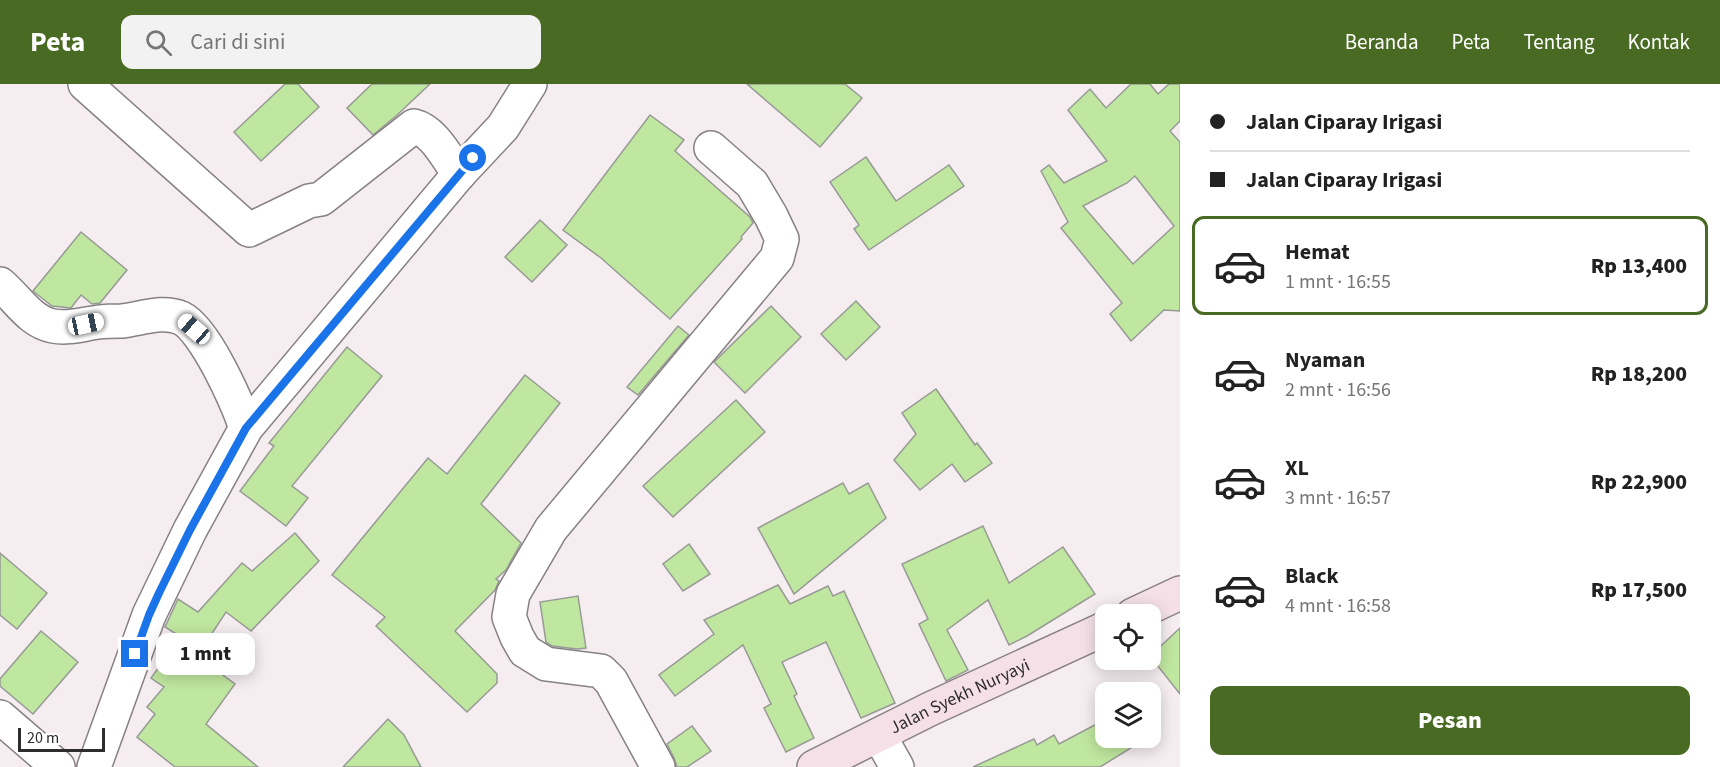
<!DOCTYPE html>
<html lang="id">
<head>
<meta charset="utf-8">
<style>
  :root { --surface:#fff; --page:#f2f2f2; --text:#222; --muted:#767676; --line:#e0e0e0; --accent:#486a22 }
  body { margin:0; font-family:"Source Sans 3",sans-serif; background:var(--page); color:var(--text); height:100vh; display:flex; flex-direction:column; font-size:22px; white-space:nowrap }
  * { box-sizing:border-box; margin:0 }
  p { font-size:20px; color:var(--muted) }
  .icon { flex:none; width:33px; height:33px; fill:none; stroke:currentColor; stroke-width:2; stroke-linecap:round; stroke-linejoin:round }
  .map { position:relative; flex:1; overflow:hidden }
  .drawer { display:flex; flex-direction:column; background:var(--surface); width:540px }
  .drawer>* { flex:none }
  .banner { display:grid; align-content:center; height:132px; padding:0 30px; background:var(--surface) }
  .fabs { position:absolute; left:1095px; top:520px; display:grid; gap:12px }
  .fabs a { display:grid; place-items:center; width:66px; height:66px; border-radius:12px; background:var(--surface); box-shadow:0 3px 15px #0003; font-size:30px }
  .scale { position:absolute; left:18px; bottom:15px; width:87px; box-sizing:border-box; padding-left:6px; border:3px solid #2e2c2d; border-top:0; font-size:16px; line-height:21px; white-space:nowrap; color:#2e2c2d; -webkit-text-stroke:4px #fff; paint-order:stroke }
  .end { position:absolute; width:27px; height:27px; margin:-14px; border:8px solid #1a73e8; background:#fff; box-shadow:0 0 0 3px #fff }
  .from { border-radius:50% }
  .bubble { position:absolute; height:42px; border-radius:12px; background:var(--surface); box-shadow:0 3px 15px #0003; font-size:20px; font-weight:800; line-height:42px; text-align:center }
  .car { position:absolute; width:18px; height:36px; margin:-18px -9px; border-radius:8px; box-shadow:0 0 4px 2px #0007; background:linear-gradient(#fff 24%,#345 0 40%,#fff 0 76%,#345 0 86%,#fff 0) }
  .banner b { display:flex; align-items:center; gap:21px; height:57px; font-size:22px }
  .banner b+b { border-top:2px solid var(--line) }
  .banner i { width:15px; height:15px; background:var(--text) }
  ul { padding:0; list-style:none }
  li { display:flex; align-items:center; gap:18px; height:99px; margin:0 12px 9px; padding:0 18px; border:3px solid transparent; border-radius:12px }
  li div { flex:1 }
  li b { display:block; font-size:22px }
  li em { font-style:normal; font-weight:800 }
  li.current { border-color:var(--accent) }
  li>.icon { width:54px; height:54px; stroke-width:1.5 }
  .button { display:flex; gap:12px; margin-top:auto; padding:12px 30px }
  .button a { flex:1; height:69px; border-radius:12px; background:var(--accent); color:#fff; font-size:24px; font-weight:800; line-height:69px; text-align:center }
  header { display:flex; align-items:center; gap:36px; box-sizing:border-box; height:84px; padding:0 30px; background:var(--accent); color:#fff }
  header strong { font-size:28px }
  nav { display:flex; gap:33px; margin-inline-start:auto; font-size:21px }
  .search { width:420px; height:54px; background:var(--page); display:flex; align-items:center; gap:15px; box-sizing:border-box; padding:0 21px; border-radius:12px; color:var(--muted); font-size:22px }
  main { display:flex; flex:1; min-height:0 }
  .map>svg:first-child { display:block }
</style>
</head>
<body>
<header>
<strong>Peta</strong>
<div class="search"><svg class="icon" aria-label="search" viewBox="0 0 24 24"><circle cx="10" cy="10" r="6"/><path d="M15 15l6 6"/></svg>Cari di sini</div>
<nav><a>Beranda</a><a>Peta</a><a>Tentang</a><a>Kontak</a></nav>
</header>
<main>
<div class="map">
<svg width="1180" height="683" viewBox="0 0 1180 683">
  <rect width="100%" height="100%" fill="#f5edf0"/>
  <g fill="#c0e79f" stroke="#979a95" stroke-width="1.5" fill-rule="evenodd">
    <polygon points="285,0 298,0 319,23 261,77 234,48"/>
    <polygon points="372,0 430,0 396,32 373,51 347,24"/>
    <polygon points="747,0 845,0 862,14 820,63"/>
    <path d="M1131,0H1150L1158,10L1169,0H1180V37L1170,47L1180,58V227L1164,226L1131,257L1110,230L1122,219L1061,144L1068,138L1041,87L1049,81L1064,99L1107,77L1068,26L1090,5L1106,24ZM1135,92L1174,142L1133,180L1083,122L1127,99Z"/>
    <polygon points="650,31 684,56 675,67 750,133 753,139 741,153 742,155 670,235 601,174 563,146"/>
    <polygon points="866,73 896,117 949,81 964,102 869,166 854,145 859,141 830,98"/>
    <polygon points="540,136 567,161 532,198 505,173"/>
    <polygon points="81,148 127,186 100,219 92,220 81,211 71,224 52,222 33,207"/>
    <polygon points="856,217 880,243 846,276 821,250"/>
    <polygon points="771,222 801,253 745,309 714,278"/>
    <polygon points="678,242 689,251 638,311 627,303"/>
    <polygon points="347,263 382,292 292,402 308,414 286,442 240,407 274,362 269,359"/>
    <polygon points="525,291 560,319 481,420 521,459 506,486 496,495 499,497 495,506 455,547 497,590 497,599 467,628 376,542 385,533 332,491 428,374 447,390"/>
    <polygon points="936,305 975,361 977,359 992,379 965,398 952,380 920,406 894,376 916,350 902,329"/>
    <polygon points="736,316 765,348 673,433 643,402"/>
    <polygon points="843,399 849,410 868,399 886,434 794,510 758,444"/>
    <polygon points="983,442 1009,499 1063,463 1095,510 1027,552 1009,561 988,516 947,546 968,586 946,597 919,540 928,535 902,480"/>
    <polygon points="295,449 319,477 251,547 226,528 197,572 235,600 206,640 258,683 175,683 137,653 155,630 147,623 164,603 151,594 181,553 165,543 178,515 198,528 242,479 252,487"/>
    <polygon points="689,460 710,490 683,507 663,480"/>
    <polygon points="0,469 47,509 17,545 0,531"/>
    <polygon points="778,501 790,520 828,502 833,512 844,507 895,619 861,634 826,558 782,578 797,610 794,612 814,654 786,668 764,624 771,620 743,561 675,612 659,591 714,550 704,536"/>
    <polygon points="578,512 586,564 577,565 552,562 546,558 540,518"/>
    <polygon points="1180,544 1180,610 1150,572"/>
    <polygon points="41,547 78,578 33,630 0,602 0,595"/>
    <polygon points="388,635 404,651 421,683 343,683"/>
    <polygon points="1106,635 1106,654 1147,654 1100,683 973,683 1034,655 1037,661 1054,651 1059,660"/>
    <polygon points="692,642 711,667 687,683 677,683 674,674 667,660"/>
  </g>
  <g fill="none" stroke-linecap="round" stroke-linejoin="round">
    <defs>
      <g id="street">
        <path d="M85,0L249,146L309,117L321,115L414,42C434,47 447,74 459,90"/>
        <path d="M0,200C18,215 29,237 53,242C69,245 83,240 99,238C106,237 114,237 122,237C141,235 162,226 181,234C205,245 237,318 246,344"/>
        <polyline points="0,633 58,683"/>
        <polyline points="879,651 897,683"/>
        <polyline points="94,683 149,531 190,446 246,344 459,90 503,43 530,0"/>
        <polyline points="658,683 611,597 601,587 546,580 525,567 517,553 509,533 513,510 551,445 777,174 782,155 771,132 752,100 711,64"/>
      </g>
      <g id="secondary">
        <polyline points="1133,531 1180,509"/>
        <path id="s1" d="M814,683L930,625L1106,544"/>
      </g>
    </defs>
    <use href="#street" stroke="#878183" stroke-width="36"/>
    <use href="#secondary" stroke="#878183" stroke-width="36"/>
    <use href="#street" stroke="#fff" stroke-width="33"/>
    <use href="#secondary" stroke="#f5e0e8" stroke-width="33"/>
  </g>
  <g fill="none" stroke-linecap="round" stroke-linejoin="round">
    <polyline stroke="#1a73e8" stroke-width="8" points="135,570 149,531 159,509 190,446 246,344 473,74"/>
  </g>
  <g text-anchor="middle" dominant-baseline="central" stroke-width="6" stroke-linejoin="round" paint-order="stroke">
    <g font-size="18" fill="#2e2c2d" stroke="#fff">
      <text stroke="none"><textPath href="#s1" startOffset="162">Jalan Syekh Nuryayi</textPath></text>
    </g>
  </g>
</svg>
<div class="fabs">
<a><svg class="icon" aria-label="locate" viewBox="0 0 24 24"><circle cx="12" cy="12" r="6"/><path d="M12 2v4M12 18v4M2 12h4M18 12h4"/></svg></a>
<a><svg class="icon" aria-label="layers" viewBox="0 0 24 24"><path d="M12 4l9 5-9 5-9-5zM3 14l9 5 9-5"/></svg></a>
</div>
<div class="scale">20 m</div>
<i class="end from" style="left:473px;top:74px"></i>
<i class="end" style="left:135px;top:570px"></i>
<div class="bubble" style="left:156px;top:549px;width:99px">1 mnt</div>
<i class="car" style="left:86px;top:240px;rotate:78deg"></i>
<i class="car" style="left:194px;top:245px;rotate:311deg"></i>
</div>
<section class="drawer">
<div class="banner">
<b><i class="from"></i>Jalan Ciparay Irigasi</b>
<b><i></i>Jalan Ciparay Irigasi</b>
</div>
<ul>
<li class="current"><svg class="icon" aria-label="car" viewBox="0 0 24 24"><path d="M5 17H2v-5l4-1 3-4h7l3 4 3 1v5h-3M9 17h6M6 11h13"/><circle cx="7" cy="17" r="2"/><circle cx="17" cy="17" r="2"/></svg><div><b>Hemat</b><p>1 mnt · 16:55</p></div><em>Rp 13,400</em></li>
<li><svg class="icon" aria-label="car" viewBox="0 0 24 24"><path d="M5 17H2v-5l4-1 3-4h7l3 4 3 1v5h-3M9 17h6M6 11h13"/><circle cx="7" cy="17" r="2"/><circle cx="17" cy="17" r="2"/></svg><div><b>Nyaman</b><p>2 mnt · 16:56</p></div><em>Rp 18,200</em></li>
<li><svg class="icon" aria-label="car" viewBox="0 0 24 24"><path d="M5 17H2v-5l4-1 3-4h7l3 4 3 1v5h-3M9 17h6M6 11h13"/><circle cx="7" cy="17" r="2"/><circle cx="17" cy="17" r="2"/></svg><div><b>XL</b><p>3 mnt · 16:57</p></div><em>Rp 22,900</em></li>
<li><svg class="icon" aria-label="car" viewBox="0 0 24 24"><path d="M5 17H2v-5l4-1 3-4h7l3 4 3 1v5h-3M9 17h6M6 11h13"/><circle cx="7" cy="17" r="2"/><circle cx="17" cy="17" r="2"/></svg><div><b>Black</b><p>4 mnt · 16:58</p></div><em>Rp 17,500</em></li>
</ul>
<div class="button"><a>Pesan</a></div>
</section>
</main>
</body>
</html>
